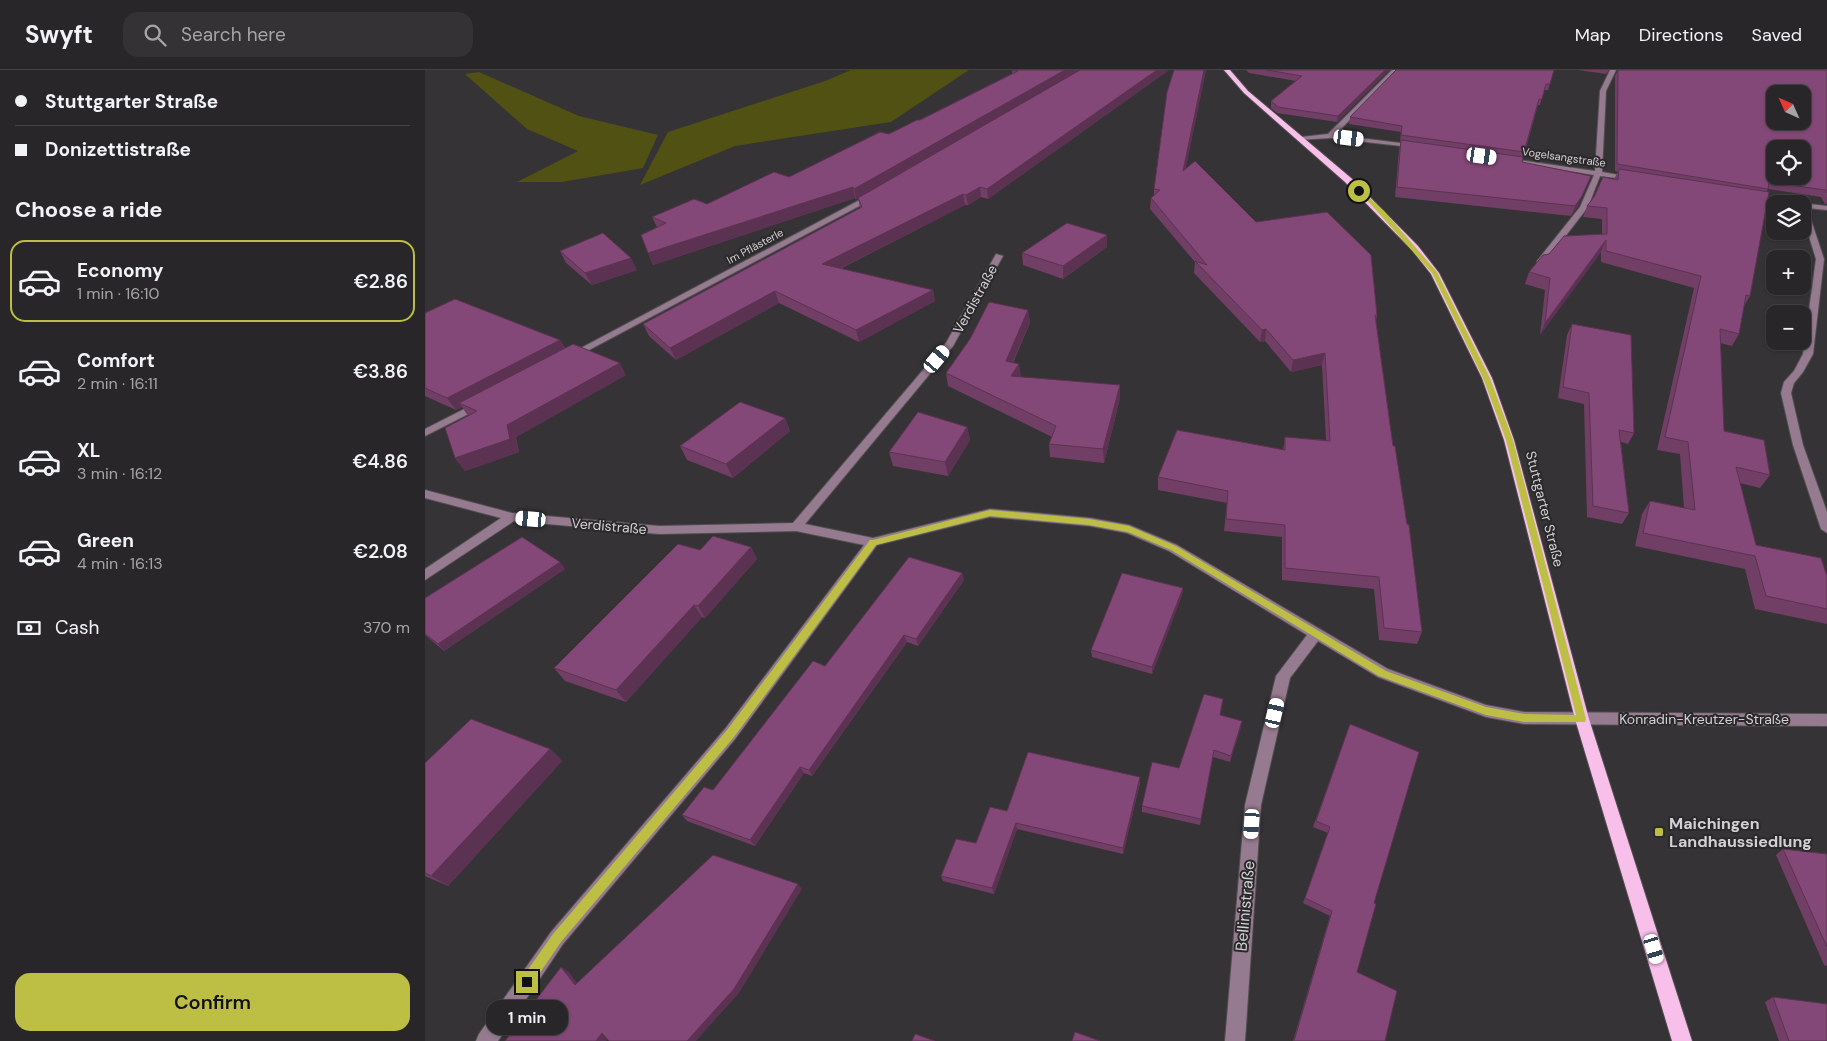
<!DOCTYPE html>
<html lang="en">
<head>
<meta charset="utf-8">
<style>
  :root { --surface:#282628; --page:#343234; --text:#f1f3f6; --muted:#a5a5a8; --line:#444345; --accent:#bcbf43 }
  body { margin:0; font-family:"DM Sans",sans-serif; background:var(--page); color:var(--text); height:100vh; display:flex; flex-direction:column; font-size:19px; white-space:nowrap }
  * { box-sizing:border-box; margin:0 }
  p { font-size:16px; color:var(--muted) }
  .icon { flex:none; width:28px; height:28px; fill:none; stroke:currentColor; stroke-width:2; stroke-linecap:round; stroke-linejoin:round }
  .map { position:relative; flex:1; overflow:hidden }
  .sheet { display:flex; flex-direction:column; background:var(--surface); width:425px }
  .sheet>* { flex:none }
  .banner { display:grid; align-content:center; height:110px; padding:0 15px; background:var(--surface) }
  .needle { width:32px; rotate:315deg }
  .controls { position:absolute; left:1341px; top:15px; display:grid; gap:10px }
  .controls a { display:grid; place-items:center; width:45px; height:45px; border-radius:10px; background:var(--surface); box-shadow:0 1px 4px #0004,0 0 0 1px var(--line); font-size:25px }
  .end { position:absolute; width:22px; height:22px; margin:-11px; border:6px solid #bcbf43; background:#111; box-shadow:0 0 0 2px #111 }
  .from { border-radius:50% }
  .bubble { position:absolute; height:35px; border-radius:15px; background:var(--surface); box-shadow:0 1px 4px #0004,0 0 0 1px var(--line); font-size:16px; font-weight:600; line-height:35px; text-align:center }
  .car { position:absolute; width:15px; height:30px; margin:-15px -8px; border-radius:6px; box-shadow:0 0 4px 1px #0007; background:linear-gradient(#fff 24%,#345 0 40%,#fff 0 76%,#345 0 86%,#fff 0) }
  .banner b { display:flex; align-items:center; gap:18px; height:48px; font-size:19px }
  .banner b+b { border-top:1px solid var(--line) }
  .banner i { width:12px; height:12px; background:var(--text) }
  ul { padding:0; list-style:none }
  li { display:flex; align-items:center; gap:15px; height:82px; margin:0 10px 8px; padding:0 5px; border:2px solid transparent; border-radius:15px }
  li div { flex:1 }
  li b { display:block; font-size:19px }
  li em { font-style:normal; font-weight:600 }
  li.active { border-color:var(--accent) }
  li>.icon { width:45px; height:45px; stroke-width:1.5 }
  h2 { padding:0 15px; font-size:22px; line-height:60px }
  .pay { display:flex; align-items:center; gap:12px; height:55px; padding:0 15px; font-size:19px }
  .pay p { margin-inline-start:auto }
  .cta { display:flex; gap:10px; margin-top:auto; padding:10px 15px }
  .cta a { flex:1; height:58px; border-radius:15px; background:var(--accent); color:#111; font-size:20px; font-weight:600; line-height:58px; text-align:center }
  header { display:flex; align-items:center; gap:30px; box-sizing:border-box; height:70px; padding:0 25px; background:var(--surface); border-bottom:1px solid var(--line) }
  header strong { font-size:24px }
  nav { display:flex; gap:28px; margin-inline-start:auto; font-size:18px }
  .search { width:350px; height:45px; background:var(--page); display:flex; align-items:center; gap:12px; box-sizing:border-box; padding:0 18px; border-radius:15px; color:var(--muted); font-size:19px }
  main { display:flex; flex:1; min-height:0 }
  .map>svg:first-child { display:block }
</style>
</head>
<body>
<header>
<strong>Swyft</strong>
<div class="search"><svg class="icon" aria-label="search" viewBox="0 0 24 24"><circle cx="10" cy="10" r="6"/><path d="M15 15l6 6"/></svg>Search here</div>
<nav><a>Map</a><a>Directions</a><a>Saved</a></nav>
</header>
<main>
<section class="sheet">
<div class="banner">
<b><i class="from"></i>Stuttgarter Straße</b>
<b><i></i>Donizettistraße</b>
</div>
<h2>Choose a ride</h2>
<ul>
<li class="active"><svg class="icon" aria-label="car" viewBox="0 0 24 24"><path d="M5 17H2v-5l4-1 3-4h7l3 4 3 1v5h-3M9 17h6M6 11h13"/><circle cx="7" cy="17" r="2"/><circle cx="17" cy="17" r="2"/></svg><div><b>Economy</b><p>1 min · 16:10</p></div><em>€2.86</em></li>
<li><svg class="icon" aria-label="car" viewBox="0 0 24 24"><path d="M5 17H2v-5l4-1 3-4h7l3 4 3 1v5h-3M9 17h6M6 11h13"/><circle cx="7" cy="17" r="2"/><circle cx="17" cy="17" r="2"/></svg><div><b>Comfort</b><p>2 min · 16:11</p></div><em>€3.86</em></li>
<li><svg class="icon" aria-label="car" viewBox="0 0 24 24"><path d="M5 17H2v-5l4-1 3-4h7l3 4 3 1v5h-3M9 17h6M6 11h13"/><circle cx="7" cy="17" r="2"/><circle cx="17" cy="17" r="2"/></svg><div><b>XL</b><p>3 min · 16:12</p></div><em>€4.86</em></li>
<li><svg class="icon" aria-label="car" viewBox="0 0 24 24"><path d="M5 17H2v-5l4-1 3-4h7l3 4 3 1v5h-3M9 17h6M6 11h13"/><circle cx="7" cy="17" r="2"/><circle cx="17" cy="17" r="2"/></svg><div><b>Green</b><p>4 min · 16:13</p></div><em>€2.08</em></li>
</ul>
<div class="pay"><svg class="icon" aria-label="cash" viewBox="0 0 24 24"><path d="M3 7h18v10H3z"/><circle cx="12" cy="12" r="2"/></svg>Cash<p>370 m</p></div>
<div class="cta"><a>Confirm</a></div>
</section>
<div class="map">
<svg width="1402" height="971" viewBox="0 0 1402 971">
  <rect width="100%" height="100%" fill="#353335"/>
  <g fill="#505112">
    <polygon points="426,0 544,0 466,52 310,76 215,115 243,62 400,11"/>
    <polygon points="54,2 154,46 233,65 218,98 137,112 92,112 153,81 102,59 40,4"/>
  </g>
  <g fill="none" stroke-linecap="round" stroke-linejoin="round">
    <defs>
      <g id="minor">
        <polygon points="967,0 973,0 910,65 992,75 995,77 994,78 905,68 874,70 874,68 876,67 903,64"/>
        <polygon points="1185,0 1191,0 1181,21 1177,102 1211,108 1207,110 1175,106 1163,137 1118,195 1112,195 1112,191 1155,137 1169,105 1078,90 1081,88 1170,101 1175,21"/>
        <polygon points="446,124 453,126 149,288 146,289 141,286"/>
        <polygon points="1322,125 1370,132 1374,134 1354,134 1325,129 1322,129"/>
        <polygon points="1375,133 1402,136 1402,140 1382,138 1399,189 1388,284 1378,302 1369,313 1366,323 1378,375 1402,442 1402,463 1396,459 1368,375 1356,323 1359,312 1369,301 1378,284 1391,189 1378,147 1378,134"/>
        <polygon points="571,184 578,186 528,276 380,454 448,468 565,439 665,448 704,455 752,475 963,599 1061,635 1099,642 1402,644 1402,656 1099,654 1061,647 953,607 893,571 865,608 836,735 820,971 800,971 820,735 851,606 882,565 744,481 702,463 665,456 565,447 452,475 310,669 138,874 73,971 51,971 54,964 126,862 300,659 439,475 371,461 234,464 89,451 0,510 0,499 76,448 0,428 0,420 87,443 234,456 368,453 521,273"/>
        <polygon points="55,331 60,334 59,336 0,366 0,359"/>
      </g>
      <polygon id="major" points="799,0 805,0 823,21 926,108 993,176 1014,203 1067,308 1089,370 1164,649 1267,971 1247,971 1150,649 1079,370 1057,308 1006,204 987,180 920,112 819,23"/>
    </defs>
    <use href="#minor" stroke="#514f51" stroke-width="2"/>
    <use href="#major" stroke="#514f51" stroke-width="2"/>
    <use href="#minor" fill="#967a8f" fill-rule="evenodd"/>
    <use href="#major" fill="#f8bfeb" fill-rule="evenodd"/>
  </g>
  <g fill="#713e66">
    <polygon points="587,0 744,0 563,129 556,127 543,135 540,135 415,199 508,220 510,231 434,272 354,233 251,290 224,266 218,254 435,138 433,128 431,129 430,128 228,195 223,183 232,157 227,147 282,134 364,107 495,50 587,4"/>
    <polygon points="749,0 781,0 760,100 831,152 952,245 951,251 968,376 997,562 992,574 954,570 949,519 857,510 857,467 799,461 802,433 733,420 733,407 858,380 860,367 901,370 897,295 866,302 840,271 835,272 769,203 770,192 725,139 726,128 729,125 729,119"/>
    <polygon points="821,0 964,0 912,52 852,43 846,38 846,31 871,11 824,3"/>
    <polygon points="1129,0 1123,20 1119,20 1115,35 1113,35 1097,92 1153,136 1146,146 970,127 974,80 976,72 975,72 976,62 924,54 925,47"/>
    <polygon points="1153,0 1184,0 1181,4"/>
    <polygon points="1193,0 1402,0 1402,134 1400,134 1396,127 1343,119 1341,122 1325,226 1319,236 1314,264 1307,276 1295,273 1299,361 1345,405 1335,418 1315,413 1331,475 1402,506 1402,554 1330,539 1320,499 1210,476 1217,444 1225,431 1259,438 1255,384 1232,380 1269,218 1176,192 1176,182 1115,265 1120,220 1100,214 1104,202 1124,184 1177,164 1177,149 1158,147 1162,136 1189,109 1193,102 1190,101 1190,6"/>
    <polygon points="682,165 682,177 638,209 598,195 597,183"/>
    <polygon points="135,181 212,200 167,215 141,193"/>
    <polygon points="603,240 605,253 588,293 594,294 595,307 695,328 679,393 625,387 624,374 627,367 523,316 521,303"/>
    <polygon points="0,243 135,270 140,278 201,305 91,367 94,382 40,401 30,388 43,346 37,337 31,340 0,326"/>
    <polygon points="1147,254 1209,363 1203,374 1196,372 1204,443 1197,454 1162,447 1159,334 1133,328 1142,265"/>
    <polygon points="360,348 365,361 308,408 262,390 255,376"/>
    <polygon points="542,357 545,370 523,406 468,396 464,382"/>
    <polygon points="326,477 332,489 280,548 277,547 201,632 140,611 129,598"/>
    <polygon points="135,492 140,499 19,581 0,565 0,528"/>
    <polygon points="537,503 539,510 493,576 482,572 387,706 379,703 330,776 262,751 257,745 288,720"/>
    <polygon points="758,518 757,525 727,604 667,587 666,580"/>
    <polygon points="795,645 817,651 805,692 788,687 775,755 717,742 717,736 754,698"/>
    <polygon points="925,654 949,833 932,902 960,971 868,971 905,846 878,833 903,763 888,757"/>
    <polygon points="125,679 137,691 23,816 0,806 0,693"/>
    <polygon points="715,707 715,713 698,784 592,759 569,824 518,811 516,806 551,773 582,741"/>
    <polygon points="1358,779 1402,784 1402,896 1399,895 1351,785"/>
    <polygon points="1348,927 1402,971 1354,971 1340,932"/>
  </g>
  <g fill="#5c3253">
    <polygon points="640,0 656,0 431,129 429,119"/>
    <polygon points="732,0 744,0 563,129 562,119"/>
    <polygon points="779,0 781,0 758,112 758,101"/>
    <polygon points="960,0 964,0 912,52 913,46"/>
    <polygon points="1166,106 1153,136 1146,146 1150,136"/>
    <polygon points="428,117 430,128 228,195 223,183"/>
    <polygon points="555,117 556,127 543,135 541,125"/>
    <polygon points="538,124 540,135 400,206 397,194"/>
    <polygon points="682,165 682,177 638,209 638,196"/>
    <polygon points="1181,170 1176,182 1115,265 1120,253"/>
    <polygon points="206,188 212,200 167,215 160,203"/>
    <polygon points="508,220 510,231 434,272 431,260"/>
    <polygon points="350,221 354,233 251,290 245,278"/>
    <polygon points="603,240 605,253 582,304 581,291"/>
    <polygon points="841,259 840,271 835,272 837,260"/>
    <polygon points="135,270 142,282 34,333 37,337 31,340 22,328"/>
    <polygon points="900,283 897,295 866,302 868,290"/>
    <polygon points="195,293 201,305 91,367 94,382 40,401 30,388 82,355"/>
    <polygon points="594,294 596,306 588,319 586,306"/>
    <polygon points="695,315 695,328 679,393 678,379"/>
    <polygon points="360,348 365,361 308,408 301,394"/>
    <polygon points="542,357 545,370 523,406 520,392"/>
    <polygon points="326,477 332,489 280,548 273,536"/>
    <polygon points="135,492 140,499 19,581 13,574"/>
    <polygon points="537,503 539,510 493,576 491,569"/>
    <polygon points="758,518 757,525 727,604 727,597"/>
    <polygon points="269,535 277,547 201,632 191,620"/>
    <polygon points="479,565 482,572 387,706 384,700"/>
    <polygon points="817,651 816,658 805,692 806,686"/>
    <polygon points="125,679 137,691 23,816 6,806"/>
    <polygon points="375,697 379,703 330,776 325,770"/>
    <polygon points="715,707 715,713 698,784 698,778"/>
    <polygon points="591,753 592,759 569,824 567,818"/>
    <polygon points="373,814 377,819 314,923 271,971 262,971"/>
    <polygon points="136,897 144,902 157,920 150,915"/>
    <polygon points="177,963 184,967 181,971 171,971"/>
  </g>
  <g fill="#834877" stroke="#5c3253" fill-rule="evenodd">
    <polygon points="587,0 640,0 429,119 428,117 223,183 216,165 241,153 227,147 269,129 282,134 349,102 364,107 455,62 464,64 492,50 495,50 593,1"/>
    <polygon points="655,0 732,0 562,119 555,117 541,125 538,124 397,194 508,220 431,260 350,221 245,278 218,254 437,137 433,128"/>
    <polygon points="749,0 779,0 758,101 770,91 831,152 902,142 946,185 952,245 950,245 968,376 970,376 982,454 984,455 997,562 959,558 954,507 860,498 860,455 801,449 803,421 733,407 752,360 860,380 860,367 905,371 900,283 868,290 841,259 837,260 770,191 782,195 726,128 735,120 729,119 742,22"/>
    <polygon points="842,0 960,0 913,46 853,37 846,31 877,6"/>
    <polygon points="971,0 1129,0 1125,14 1121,14 1117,29 1114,29 1099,82 976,65 977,56 925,47"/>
    <path d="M1193,0H1402V123L1400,120L1344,112L1343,119L1192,94ZM1350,24H1378V51H1350ZM1350,79H1378V106H1350Z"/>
    <polygon points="976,70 1098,87 1097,92 1166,106 1157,126 1150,136 972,117"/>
    <polygon points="1194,99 1344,122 1325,226 1321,225 1314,264 1295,259 1299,361 1339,370 1345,405 1311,397 1331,475 1396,488 1402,506 1402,539 1341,526 1330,486 1218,463 1225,431 1270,440 1263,372 1240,367 1276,206 1181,181 1181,170 1120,253 1125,208 1104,202 1118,185 1124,184 1139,166 1182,164 1182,138 1162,136 1169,127 1178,107 1193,110"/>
    <polygon points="642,153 682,165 638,196 597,183"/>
    <polygon points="178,163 206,188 160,203 135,181"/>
    <polygon points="30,229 135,270 22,328 0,318 0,243"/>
    <polygon points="564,232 603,240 581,291 594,294 586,306 695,315 678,379 624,374 631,356 521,303 545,269"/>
    <polygon points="1147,254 1206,265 1209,363 1194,360 1204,443 1168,436 1164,323 1138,317"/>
    <polygon points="148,274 195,293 82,355 85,369 30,388 20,358 52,341 34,333"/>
    <polygon points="315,332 360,348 301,394 255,376"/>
    <polygon points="493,342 542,357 520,392 464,382"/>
    <polygon points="288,466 326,477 273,536 269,535 191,620 129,598 253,474 275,480"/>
    <polygon points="97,467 135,492 13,574 0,564 0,528"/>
    <polygon points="484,487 537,503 491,569 479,565 384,700 375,697 325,770 257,745 279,717 288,720 388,591 400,596"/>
    <polygon points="697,503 758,518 727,597 666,580"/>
    <polygon points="779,624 798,629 795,645 817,651 806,686 789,680 776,749 717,736 727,692 754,698"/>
    <polygon points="46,649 125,679 6,806 0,803 0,693"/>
    <polygon points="925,654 994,682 949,833 951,834 932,902 972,921 960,971 869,971 907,841 880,828 905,757 891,751"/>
    <polygon points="603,682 715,707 698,778 591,753 567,818 516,806 531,769 551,773 565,737 582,741"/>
    <polygon points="1358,779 1402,784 1402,877"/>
    <polygon points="288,785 373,814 309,919 262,971 184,971 177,963 171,971 80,971 136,897 150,915"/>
    <polygon points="1348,927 1402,934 1402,971 1364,971"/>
    <polygon points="650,962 675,971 647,971"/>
    <polygon points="490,964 510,971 487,971"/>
  </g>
  <polygon fill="#bcbf43" points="933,120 936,120 959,141 1012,202 1065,308 1088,370 1161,649 1160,652 1099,652 1061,645 954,606 746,480 703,462 664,455 565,446 451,475 309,667 136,872 106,916 102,918 97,916 96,912 97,908 128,864 302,660 445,470 448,470 565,440 664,449 704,456 751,476 961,601 1061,637 1099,644 1151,645 1081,370 1058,308 1007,203"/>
  <rect fill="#bcbf43" stroke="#2b292b" stroke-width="2" x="1229" y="757" width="10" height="10" rx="2.5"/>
  <g text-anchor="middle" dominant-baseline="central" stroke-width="4" stroke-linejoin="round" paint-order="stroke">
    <g font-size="11" fill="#d3d1d3" stroke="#2b292b">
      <text transform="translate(1139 87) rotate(8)">Vogelsangstraße</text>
      <text transform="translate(330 176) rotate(-28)">Im Pflästerle</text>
    </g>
    <g font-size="14" fill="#d3d1d3" stroke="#2b292b">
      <text transform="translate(550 229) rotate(-61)">Verdistraße</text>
      <text transform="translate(1120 439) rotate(76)">Stuttgarter Straße</text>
      <text transform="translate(184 456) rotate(5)">Verdistraße</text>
      <text x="1279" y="649">Konradin-Kreutzer-Straße</text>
    </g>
    <g font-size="16" font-weight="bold" fill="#d3d1d3" stroke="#2b292b" text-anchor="start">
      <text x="1244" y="753">Maichingen<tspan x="1244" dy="18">Landhaussiedlung</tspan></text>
    </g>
    <g font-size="16" fill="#d3d1d3" stroke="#2b292b">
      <text transform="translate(820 836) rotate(-85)">Bellinistraße</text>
    </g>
  </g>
</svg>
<div class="controls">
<a><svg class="needle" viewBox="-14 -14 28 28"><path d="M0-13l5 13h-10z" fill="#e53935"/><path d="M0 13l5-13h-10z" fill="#a5a5a8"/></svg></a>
<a><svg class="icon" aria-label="locate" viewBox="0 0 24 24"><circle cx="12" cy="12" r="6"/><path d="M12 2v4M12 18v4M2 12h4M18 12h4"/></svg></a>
<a><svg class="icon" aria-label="layers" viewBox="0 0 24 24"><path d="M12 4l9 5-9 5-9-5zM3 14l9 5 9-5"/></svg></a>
<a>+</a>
<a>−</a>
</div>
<i class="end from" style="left:934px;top:121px"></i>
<i class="end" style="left:102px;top:912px"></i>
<div class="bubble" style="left:61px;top:930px;width:82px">1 min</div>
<i class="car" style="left:924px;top:68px;rotate:97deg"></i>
<i class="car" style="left:1057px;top:86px;rotate:98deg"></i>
<i class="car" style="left:512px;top:289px;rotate:40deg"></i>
<i class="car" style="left:106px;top:449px;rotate:275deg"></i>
<i class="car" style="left:850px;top:643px;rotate:13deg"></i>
<i class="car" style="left:827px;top:754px;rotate:184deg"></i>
<i class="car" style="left:1229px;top:879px;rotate:163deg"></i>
</div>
</main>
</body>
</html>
